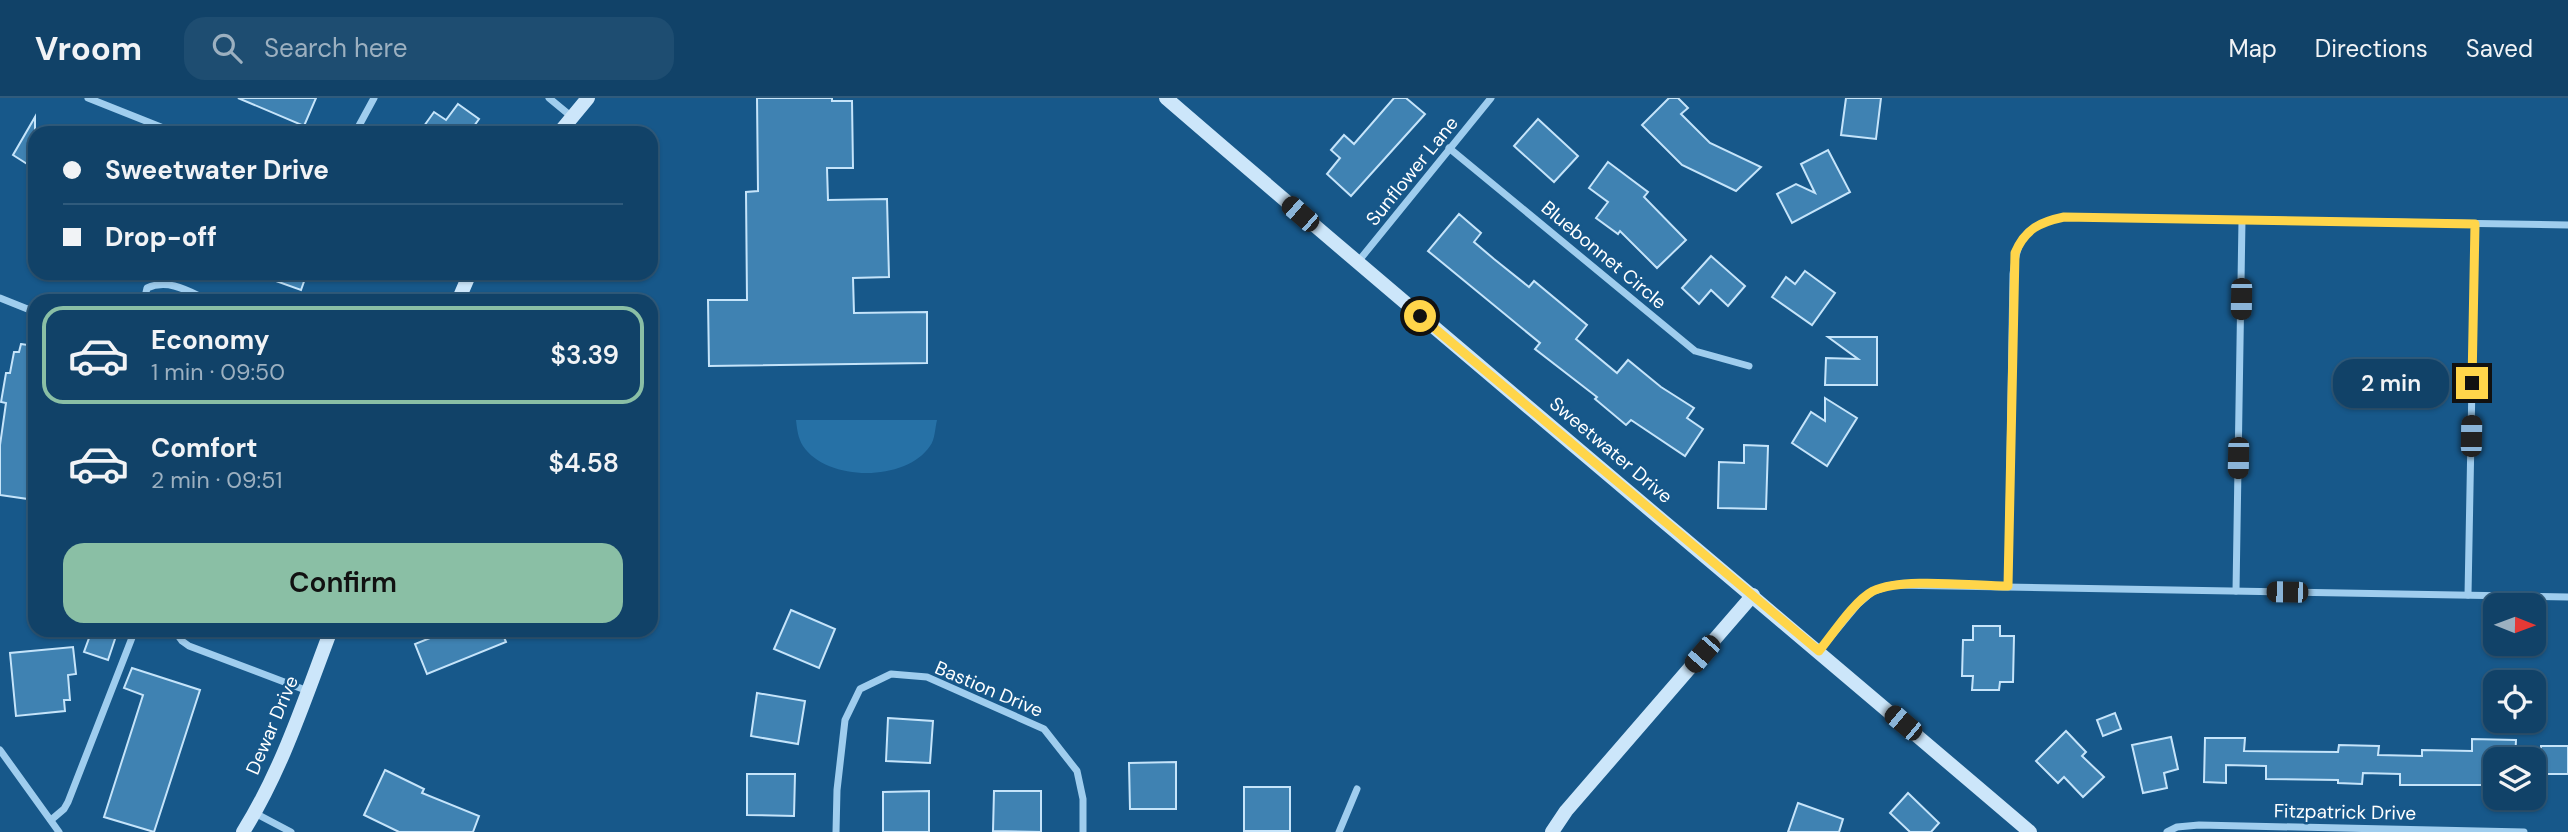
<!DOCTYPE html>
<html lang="en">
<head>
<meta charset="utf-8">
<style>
  :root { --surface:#114268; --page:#1e4d71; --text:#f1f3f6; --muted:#9cb0c0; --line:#305b7c; --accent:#8abfa5 }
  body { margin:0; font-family:"DM Sans",sans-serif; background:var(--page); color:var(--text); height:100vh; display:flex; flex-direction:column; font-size:26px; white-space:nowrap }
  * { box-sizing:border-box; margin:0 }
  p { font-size:23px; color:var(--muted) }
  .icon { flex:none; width:38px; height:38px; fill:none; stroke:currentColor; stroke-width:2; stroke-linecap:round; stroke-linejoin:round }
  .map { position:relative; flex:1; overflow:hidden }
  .sheet { position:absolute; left:28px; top:196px; width:630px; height:343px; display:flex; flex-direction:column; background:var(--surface); border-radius:21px; box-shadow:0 2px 5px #0004,0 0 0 2px var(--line) }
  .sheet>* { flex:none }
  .hud { position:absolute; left:28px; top:28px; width:630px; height:154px; border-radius:21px; box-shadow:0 2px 5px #0004,0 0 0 2px var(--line); display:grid; align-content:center; height:154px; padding:0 35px; background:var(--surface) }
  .needle { width:46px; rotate:91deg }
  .controls { position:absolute; left:2483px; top:495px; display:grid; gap:14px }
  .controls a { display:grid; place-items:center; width:63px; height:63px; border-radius:14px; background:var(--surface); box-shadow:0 2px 5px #0004,0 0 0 2px var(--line); font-size:35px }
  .end { position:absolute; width:32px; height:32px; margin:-16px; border:9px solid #ffd54a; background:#111; box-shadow:0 0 0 4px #111 }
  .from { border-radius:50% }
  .bubble { position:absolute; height:49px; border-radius:21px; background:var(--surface); box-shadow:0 2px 5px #0004,0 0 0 2px var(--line); font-size:23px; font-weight:600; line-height:49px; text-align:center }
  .car { position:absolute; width:21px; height:42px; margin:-21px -10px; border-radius:9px; box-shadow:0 0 5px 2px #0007; background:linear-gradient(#222 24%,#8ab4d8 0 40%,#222 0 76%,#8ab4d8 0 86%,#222 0) }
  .hud b { display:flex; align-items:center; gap:24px; height:66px; font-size:26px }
  .hud b+b { border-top:2px solid var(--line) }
  .hud i { width:18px; height:18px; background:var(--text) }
  ul { padding:12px 0 0; list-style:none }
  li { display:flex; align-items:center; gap:21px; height:98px; margin:0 14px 10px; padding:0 21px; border:4px solid transparent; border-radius:21px }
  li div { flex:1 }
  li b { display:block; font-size:26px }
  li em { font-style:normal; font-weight:600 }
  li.on { border-color:var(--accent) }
  li>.icon { width:63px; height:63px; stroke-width:1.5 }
  .button { display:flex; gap:14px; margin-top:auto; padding:14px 35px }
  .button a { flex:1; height:80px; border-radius:21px; background:var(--accent); color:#111; font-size:28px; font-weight:600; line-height:80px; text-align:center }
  header { display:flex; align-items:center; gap:42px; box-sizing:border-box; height:98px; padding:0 35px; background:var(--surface); border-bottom:2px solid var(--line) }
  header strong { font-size:33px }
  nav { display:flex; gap:38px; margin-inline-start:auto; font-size:24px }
  .search { width:490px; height:63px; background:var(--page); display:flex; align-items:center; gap:18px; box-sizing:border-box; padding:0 24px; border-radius:21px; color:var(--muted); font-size:26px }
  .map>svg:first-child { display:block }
</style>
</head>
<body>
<header>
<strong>Vroom</strong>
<div class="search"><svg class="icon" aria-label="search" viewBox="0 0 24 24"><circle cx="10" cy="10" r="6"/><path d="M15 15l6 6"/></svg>Search here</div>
<nav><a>Map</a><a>Directions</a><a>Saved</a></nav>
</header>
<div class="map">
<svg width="2568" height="734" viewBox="0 0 2568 734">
  <rect width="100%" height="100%" fill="#17588a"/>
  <path fill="#2671a6" d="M796,322H937C935,330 935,342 930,348C906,384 827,384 803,348C798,340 797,331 796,322Z"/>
  <g fill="#3f82b2" stroke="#c5e4fa" stroke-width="2">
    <polygon points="238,0 316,0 304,28"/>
    <polygon points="757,0 832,0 832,3 852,3 853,70 827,70 828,102 887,101 889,179 853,180 854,215 927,214 927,265 709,268 708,202 747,202 746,94 758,93"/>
    <polygon points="1394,0 1406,0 1425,16 1351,98 1327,76 1340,60 1331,52 1344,37 1354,46"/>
    <polygon points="1669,0 1678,0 1688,10 1681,16 1710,45 1761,69 1736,93 1682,67 1642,27"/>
    <polygon points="1846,0 1881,0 1876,41 1841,37"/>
    <polygon points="458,6 479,21 469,35 419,35 434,14 446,22"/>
    <polygon points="35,19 35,71 13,57"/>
    <polygon points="1538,21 1578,58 1554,84 1514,48"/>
    <polygon points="1828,52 1850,94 1792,125 1777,96 1796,86 1815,95 1801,66"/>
    <polygon points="1608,64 1648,94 1644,99 1686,142 1657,170 1620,133 1618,136 1596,120 1608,104 1589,90"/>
    <polygon points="1459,116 1481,135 1474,144 1494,161 1529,189 1534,183 1587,227 1576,241 1617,275 1628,262 1661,289 1694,310 1687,320 1703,331 1685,358 1631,322 1626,327 1595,301 1597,299 1535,251 1540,245 1428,153"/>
    <polygon points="1711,158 1745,188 1728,208 1711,192 1699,206 1682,190"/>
    <polygon points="1805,173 1835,195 1812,227 1772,199 1786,179 1795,186"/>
    <polygon points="260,175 307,175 301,192 259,177"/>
    <polygon points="1828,239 1877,239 1877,287 1825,287 1826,260 1858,261"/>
    <polygon points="21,246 35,248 35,402 0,397 0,347 6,305 1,304 6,275 10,275 14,254 19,254"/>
    <polygon points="1825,300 1857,320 1827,368 1792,345 1811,314 1825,323"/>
    <polygon points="1744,347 1768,348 1766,411 1718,410 1719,364 1744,365"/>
    <polygon points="791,512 835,531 819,570 774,551"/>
    <polygon points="1973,528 2000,528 2000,538 2014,538 2013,584 2000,584 1999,592 1972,592 1973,578 1962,578 1963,542 1973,542"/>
    <polygon points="92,532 118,532 108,562 84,554"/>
    <polygon points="450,532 501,532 506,544 427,576 415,546"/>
    <polygon points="73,549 76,576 68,577 70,602 64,602 65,613 16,618 10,555"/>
    <polygon points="132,570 200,592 154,734 104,719 143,597 124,590"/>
    <polygon points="757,595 805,603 798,646 751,638"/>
    <polygon points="2115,615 2121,631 2103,638 2097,622"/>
    <polygon points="888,620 933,623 930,665 886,663"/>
    <polygon points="2066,633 2086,654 2082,658 2104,679 2083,699 2064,679 2058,685 2036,663"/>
    <polygon points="2171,639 2178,671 2164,675 2167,690 2143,695 2132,647"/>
    <polygon points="2205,640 2245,640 2244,653 2338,654 2339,647 2379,648 2378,657 2422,658 2422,652 2472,653 2472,641 2516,642 2515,662 2496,662 2493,687 2400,687 2400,676 2363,675 2362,686 2338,685 2338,682 2266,681 2266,668 2226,667 2226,685 2204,684"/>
    <polygon points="2541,648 2568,648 2568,676 2540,676"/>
    <polygon points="1176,664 1176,711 1130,711 1129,665"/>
    <polygon points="385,672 424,691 422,695 479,718 473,734 399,734 364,717"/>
    <polygon points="747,676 795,676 794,718 747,717"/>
    <rect x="1244" y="689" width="46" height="44"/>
    <polygon points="929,693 929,734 883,734 883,694"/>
    <polygon points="994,693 1041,693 1041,734 993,733"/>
    <polygon points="1908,695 1939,725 1931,734 1910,734 1890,715"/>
    <polygon points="1798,705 1843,721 1839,734 1788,734"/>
  </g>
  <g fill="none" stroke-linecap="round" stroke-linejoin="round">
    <g stroke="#9fcdee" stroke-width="7">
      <polyline points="88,0 176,35"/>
      <polyline points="549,0 572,19"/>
      <polyline points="355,35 374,0"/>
      <polyline points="1449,50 1695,253 1749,268"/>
      <polyline points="1357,165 1491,0"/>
      <polyline points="0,200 35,214"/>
      <path d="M144,203L147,190C169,180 190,194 210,203"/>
      <path d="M2008,488L2013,176C2017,138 2027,127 2064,119L2568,127"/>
      <polyline points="2236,493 2242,122"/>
      <polyline points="2468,497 2475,126"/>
      <polyline points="174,532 182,543 189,548 308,593"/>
      <polyline points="1819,553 1858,506 1872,494 1892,487 2568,499"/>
      <polyline points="0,652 59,734"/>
      <polyline points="255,715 291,734"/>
      <polyline points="51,722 64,711 68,704 135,532"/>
      <polyline points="836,734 837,692 845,622 860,591 891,576 927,579 1044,631 1077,673 1083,701 1083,734"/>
      <polyline points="1339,734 1357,691"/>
      <polyline points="2167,734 2177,729 2199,727 2524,734"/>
    </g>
    <g stroke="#cce6fa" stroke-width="14">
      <path d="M1166,0C1452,247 1743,489 2030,734"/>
      <polyline points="559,35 588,0"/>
      <polyline points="458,203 470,175"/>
      <path d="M243,734C282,672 305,600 331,532"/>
      <polyline points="1552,734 1566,713 1753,497"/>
    </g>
  </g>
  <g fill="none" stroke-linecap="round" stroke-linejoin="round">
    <path stroke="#ffd54a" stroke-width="9" d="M1420,218L1819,553C1833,536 1854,503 1873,493C1903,479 1973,488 2008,488L2015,155C2025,131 2040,124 2064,119L2475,126L2472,285"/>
  </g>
  <g text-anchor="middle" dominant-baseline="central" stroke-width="5" stroke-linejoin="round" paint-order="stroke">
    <g font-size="19" fill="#fff" stroke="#17588a">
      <text transform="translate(1412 73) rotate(-51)">Sunflower Lane</text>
      <text transform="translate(1604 157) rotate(40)">Bluebonnet Circle</text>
      <text transform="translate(1611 352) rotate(40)">Sweetwater Drive</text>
      <text transform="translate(989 591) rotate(23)">Bastion Drive</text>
      <text transform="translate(272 627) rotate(-67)">Dewar Drive</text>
      <text transform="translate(2345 714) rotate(1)">Fitzpatrick Drive</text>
    </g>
  </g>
</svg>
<div class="controls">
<a><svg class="needle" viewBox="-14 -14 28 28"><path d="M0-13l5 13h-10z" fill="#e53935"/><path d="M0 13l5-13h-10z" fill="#9cb0c0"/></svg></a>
<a><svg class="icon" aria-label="locate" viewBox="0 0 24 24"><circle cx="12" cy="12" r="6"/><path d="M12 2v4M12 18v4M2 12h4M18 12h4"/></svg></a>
<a><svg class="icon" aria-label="layers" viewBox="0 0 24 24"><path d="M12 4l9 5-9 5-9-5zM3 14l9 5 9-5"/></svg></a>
</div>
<i class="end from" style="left:1420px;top:218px"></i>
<i class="end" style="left:2472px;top:285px"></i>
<div class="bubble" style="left:2333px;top:261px;width:116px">2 min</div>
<i class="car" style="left:1300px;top:116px;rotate:311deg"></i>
<i class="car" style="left:2241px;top:201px;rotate:181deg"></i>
<i class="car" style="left:2471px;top:338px;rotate:1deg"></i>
<i class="car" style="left:2238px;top:360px;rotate:181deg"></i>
<i class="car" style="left:2287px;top:494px;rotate:271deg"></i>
<i class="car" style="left:1702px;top:556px;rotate:221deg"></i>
<i class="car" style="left:1903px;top:625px;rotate:310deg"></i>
<div class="hud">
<b><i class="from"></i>Sweetwater Drive</b>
<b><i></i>Drop-off</b>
</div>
<section class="sheet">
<ul>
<li class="on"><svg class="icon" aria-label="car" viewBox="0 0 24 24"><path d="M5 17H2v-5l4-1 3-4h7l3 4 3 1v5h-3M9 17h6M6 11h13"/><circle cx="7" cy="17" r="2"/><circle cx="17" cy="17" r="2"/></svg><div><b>Economy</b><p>1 min · 09:50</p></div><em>$3.39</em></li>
<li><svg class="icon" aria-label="car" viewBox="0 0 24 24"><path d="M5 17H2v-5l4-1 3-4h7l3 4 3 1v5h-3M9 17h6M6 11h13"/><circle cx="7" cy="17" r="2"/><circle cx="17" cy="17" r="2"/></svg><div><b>Comfort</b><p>2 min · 09:51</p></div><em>$4.58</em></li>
</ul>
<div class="button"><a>Confirm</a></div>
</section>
</div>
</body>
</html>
